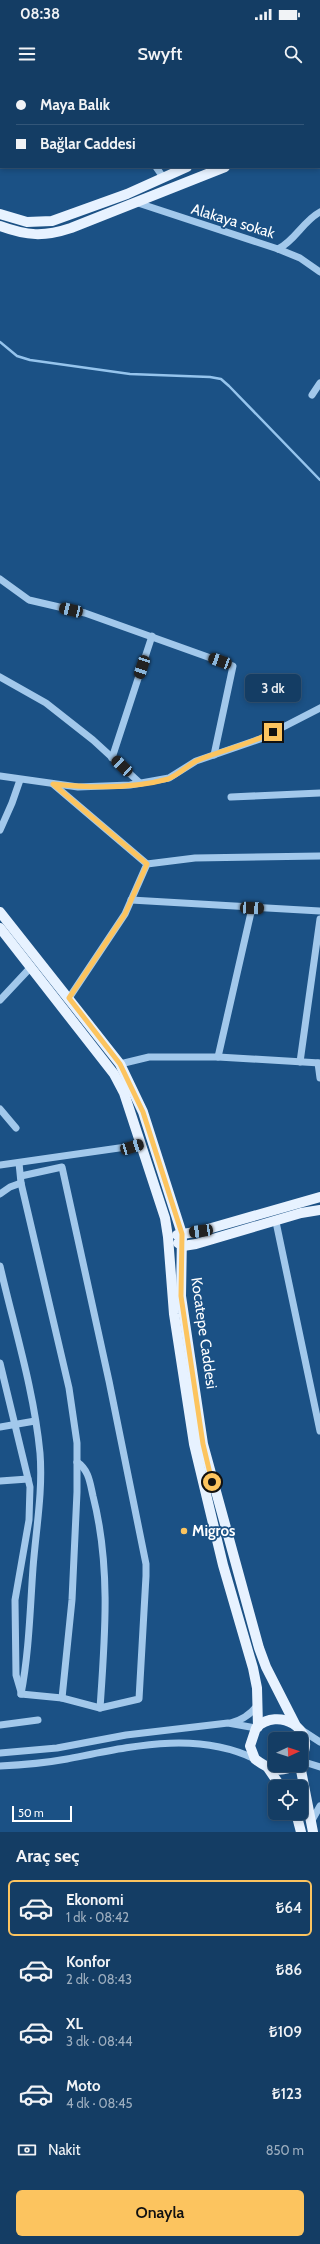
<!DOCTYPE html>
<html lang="tr">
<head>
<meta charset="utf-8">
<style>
  :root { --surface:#143d64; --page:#1d446a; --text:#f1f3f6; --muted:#9daebf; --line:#335678; --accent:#fcc45f }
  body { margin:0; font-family:Cabin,sans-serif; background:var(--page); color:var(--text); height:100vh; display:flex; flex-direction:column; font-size:15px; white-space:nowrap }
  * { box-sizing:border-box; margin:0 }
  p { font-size:13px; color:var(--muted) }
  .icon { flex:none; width:22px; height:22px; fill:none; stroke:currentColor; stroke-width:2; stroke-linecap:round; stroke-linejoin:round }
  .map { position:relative; height:1752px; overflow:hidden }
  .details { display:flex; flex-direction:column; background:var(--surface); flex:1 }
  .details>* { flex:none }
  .banner { position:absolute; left:0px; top:0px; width:320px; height:88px; box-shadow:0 2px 6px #0003,0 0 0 1px var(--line); display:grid; align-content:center; height:88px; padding:0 16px; background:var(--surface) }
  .needle { width:26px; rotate:87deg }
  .controls { position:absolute; left:268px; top:1652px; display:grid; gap:8px }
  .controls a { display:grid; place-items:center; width:40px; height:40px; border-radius:6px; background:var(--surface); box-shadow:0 2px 6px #0003,0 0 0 1px var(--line); font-size:20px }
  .scale { position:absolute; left:12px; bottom:10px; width:60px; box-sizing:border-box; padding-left:4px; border:2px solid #fff; border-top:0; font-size:11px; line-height:14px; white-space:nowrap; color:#fff; -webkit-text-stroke:3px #1b5185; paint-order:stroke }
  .end { position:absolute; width:18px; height:18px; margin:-9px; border:5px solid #fcc45f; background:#111; box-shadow:0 0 0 2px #111 }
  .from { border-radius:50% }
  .bubble { position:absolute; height:28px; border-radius:6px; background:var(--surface); box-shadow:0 2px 6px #0003,0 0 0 1px var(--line); font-size:13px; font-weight:600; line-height:28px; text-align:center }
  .car { position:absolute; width:12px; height:24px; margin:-12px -6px; border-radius:5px; box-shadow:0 0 3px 1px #0007; background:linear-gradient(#222 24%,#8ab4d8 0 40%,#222 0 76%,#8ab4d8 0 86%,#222 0) }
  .banner b { display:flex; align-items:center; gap:14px; height:38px; font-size:15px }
  .banner b+b { border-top:1px solid var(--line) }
  .banner i { width:10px; height:10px; background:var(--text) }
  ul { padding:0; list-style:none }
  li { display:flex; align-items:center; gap:12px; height:56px; margin:0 8px 6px; padding:0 8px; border:2px solid transparent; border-radius:6px }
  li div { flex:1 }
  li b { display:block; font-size:15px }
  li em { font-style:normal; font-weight:600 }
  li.on { border-color:var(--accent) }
  li>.icon { width:36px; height:36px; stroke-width:1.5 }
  h2 { padding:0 16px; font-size:18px; line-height:48px }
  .pay { display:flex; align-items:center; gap:10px; height:44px; padding:0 16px; font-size:15px }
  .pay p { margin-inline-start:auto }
  .primary-button { display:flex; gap:8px; margin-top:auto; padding:8px 16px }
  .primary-button a { flex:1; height:46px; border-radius:6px; background:var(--accent); color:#111; font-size:16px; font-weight:600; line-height:46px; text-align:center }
  .status { display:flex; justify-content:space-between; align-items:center; height:28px; padding:0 20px; background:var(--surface); direction:ltr }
  .status svg { height:11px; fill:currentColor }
  header { display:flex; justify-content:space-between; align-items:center; height:52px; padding:0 16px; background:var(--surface); font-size:18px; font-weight:600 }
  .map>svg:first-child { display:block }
</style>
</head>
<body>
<div class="status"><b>08:38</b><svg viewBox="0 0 49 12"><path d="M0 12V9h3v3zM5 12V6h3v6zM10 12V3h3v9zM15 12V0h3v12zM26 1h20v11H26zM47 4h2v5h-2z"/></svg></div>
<header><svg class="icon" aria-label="menu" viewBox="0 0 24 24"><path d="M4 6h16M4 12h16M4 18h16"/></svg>Swyft<svg class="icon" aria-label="search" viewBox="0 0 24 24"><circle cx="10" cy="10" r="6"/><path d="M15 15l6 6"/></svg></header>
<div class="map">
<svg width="320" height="1752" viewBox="0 0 320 1752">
  <rect width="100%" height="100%" fill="#1b5185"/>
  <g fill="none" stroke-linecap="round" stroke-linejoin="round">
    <polyline stroke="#95c4ed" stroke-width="2.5" points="0,262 17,276 30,280 130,294 210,297 221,299 229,306 320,400"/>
    <g stroke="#a2c8eb" stroke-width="7">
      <polyline points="6,0 6,1"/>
      <polyline points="105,0 105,1"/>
      <polyline points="230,0 231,1"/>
      <polyline points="156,87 163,97"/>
      <polyline points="135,122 278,169 300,178 320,192"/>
      <path d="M278,169C295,161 303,141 320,132"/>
      <polyline points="312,315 320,303"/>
      <polyline points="0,499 29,520 85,533 233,586 214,675"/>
      <polyline points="0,597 46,623 93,660 140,703"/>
      <polyline points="112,678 152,556"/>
      <polyline points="0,696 78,707 130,705 169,698 196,681 260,659 320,628"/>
      <polyline points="53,704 147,784 125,834 69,918"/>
      <polyline points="231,717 320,713"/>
      <polyline points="0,750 12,723 20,700"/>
      <polyline points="147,784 195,778 320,776"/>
      <polyline points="131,820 320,831"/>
      <polyline points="0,920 31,887"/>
      <polyline points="218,977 252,828"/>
      <polyline points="300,982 320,839"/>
      <polyline points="318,983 320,998"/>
      <polyline points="120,984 149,977 218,977 320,983"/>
      <polyline points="0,1029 16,1048"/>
      <polyline points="19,1083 21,1103 69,1308 77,1363 77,1412 72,1520 62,1618"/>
      <polyline points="0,1085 140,1065"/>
      <polyline points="21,1096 62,1087 109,1301 146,1484 146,1496 139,1619 100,1628 62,1618 21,1614"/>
      <polyline points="0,1114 10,1107 21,1103"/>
      <polyline points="276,1142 320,1351"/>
      <path d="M0,1186C14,1247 34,1310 40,1373C43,1411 36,1449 33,1488C30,1530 29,1573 21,1614"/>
      <polyline points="0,1283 30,1407 29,1440 15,1520 16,1595 21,1612"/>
      <polyline points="0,1347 35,1341"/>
      <path d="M77,1382C89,1390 90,1403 93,1416C111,1486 105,1557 100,1628"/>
      <polyline points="0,1401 28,1399"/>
      <path d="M231,1643C242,1640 250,1635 257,1626"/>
      <polyline points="0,1645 38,1640"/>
      <polyline points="300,1649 320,1662"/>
      <polyline points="0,1673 57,1668 126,1655 228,1643 256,1648"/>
      <polyline points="301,1681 320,1687"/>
      <path d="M0,1686C22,1685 45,1683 67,1679C129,1667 195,1650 255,1679"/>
      <polyline points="311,1742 320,1726"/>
    </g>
    <g stroke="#e7f2ff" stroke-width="10">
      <polyline points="319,44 320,44"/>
      <polyline points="319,56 320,56"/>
      <polyline points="0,134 27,142 52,141 127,114 187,87"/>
      <path d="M0,146C27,156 44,157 71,148L225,87"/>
      <polyline points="0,832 120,984 143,1032 182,1154 181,1216 203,1364 259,1568 266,1587 295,1644"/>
      <polyline points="0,848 114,994 124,1013 165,1138 168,1157 174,1234 194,1364 223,1485 253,1588 257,1608 258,1647"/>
      <polyline points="177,1155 201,1151 320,1117"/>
      <polyline points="178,1163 183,1166 196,1164 301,1133 320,1130"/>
      <path d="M295,1685C280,1694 268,1689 255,1679L250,1666L256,1648C278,1626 318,1649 301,1678"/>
      <polyline points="300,1685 313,1752"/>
      <polyline points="268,1688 281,1707"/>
      <polyline points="296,1733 301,1752"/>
    </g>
  </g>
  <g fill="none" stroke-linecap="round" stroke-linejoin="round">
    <path stroke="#fcc45f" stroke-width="5" d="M212,1402L203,1364L181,1216L182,1154L143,1032L120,984L69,918L125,834L147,784L53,704C90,708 132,709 168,699C178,695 187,686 196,681C221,670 249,665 273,652"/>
  </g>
  <circle fill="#fcc45f" stroke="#1b5185" stroke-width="1.5" cx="184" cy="1451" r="4"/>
  <g text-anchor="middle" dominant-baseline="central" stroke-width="3.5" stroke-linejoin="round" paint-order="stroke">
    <g font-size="15" fill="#fff" stroke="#1b5185">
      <text transform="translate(233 141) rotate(17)">Alakaya sokak</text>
      <text transform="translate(204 1253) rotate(82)">Kocatepe Caddesi</text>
    </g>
    <g font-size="15" font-weight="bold" fill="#fff" stroke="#1b5185" text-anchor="start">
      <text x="192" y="1451">Migros</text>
    </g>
  </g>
</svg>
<div class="controls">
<a><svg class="needle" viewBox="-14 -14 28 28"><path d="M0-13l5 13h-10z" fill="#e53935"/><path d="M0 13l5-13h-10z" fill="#9daebf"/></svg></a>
<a><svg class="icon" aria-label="locate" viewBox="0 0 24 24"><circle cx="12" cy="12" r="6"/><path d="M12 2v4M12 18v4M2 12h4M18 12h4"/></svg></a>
</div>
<div class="scale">50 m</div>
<i class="end from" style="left:212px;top:1402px"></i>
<i class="end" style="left:273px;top:652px"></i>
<div class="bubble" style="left:245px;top:594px;width:56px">3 dk</div>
<i class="car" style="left:71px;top:530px;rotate:283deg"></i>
<i class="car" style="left:220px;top:581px;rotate:290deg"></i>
<i class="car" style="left:142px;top:587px;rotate:198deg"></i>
<i class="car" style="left:122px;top:686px;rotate:313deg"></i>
<i class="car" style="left:252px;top:828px;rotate:93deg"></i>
<i class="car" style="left:132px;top:1067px;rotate:73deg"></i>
<i class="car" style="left:201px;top:1151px;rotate:262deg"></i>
<div class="banner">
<b><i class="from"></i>Maya Balık</b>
<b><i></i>Bağlar Caddesi</b>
</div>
</div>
<section class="details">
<h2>Araç seç</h2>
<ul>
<li class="on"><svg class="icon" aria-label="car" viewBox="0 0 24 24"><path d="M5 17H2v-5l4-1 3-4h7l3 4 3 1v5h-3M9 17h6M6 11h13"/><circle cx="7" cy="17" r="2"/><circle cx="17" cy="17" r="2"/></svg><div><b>Ekonomi</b><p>1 dk · 08:42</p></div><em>₺64</em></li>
<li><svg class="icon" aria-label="car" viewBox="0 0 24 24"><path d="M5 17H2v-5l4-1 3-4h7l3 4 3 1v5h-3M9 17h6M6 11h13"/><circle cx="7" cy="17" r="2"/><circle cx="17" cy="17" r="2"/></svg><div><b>Konfor</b><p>2 dk · 08:43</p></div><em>₺86</em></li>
<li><svg class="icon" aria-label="car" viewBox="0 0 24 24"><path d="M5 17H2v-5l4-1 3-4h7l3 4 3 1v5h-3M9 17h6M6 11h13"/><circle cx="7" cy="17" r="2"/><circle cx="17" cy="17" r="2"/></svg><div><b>XL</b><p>3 dk · 08:44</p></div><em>₺109</em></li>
<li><svg class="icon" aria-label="car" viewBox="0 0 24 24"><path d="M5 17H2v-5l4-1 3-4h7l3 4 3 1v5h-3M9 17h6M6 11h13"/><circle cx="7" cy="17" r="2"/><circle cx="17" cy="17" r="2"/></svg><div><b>Moto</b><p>4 dk · 08:45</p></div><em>₺123</em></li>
</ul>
<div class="pay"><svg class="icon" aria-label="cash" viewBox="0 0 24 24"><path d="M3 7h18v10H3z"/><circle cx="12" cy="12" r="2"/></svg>Nakit<p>850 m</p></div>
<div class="primary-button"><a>Onayla</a></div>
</section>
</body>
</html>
